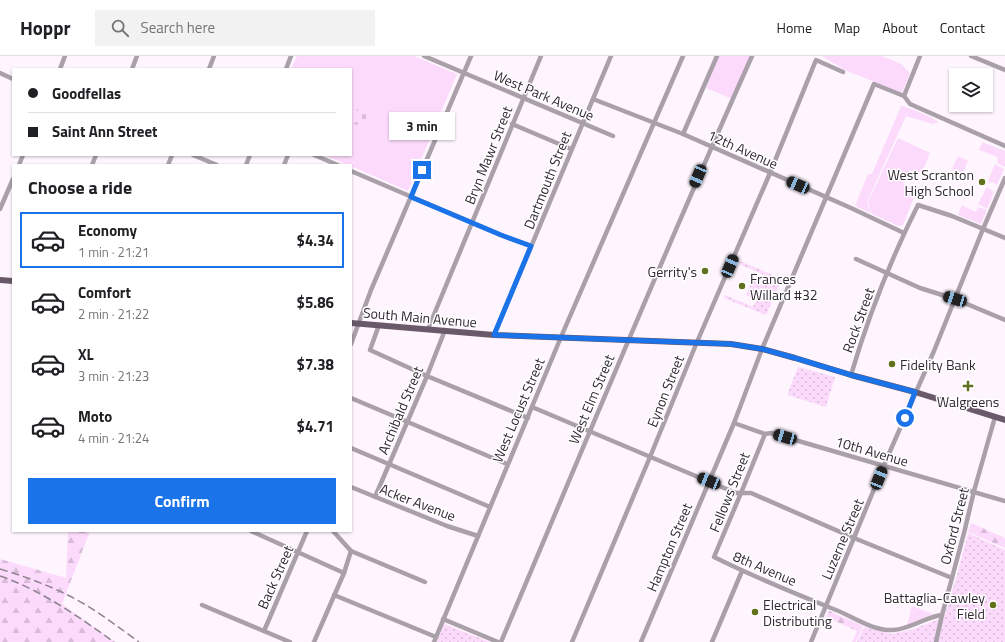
<!DOCTYPE html>
<html lang="en">
<head>
<meta charset="utf-8">
<style>
  :root { --surface:#fff; --page:#f2f2f2; --text:#202124; --muted:#757577; --line:#e0e0e0; --accent:#1a73e8 }
  body { margin:0; font-family:"Titillium Web",sans-serif; background:var(--page); color:var(--text); height:100vh; display:flex; flex-direction:column; font-size:15px; white-space:nowrap }
  * { box-sizing:border-box; margin:0 }
  p { font-size:13px; color:var(--muted) }
  .icon { flex:none; width:22px; height:22px; fill:none; stroke:currentColor; stroke-width:2; stroke-linecap:round; stroke-linejoin:round }
  .map { position:relative; flex:1; overflow:hidden }
  .details { position:absolute; left:12px; top:108px; width:340px; height:368px; display:flex; flex-direction:column; background:var(--surface); border-radius:0px; box-shadow:0 1px 3px #0004 }
  .details>* { flex:none }
  .top-card { position:absolute; left:12px; top:12px; width:340px; height:88px; border-radius:0px; box-shadow:0 1px 3px #0004; display:grid; align-content:center; height:88px; padding:0 16px; background:var(--surface) }
  .controls { position:absolute; left:949px; top:12px; display:grid; gap:8px }
  .controls a { display:grid; place-items:center; width:44px; height:44px; border-radius:0px; background:var(--surface); box-shadow:0 1px 3px #0004; font-size:20px }
  .end { position:absolute; width:18px; height:18px; margin:-9px; border:5px solid #1a73e8; background:#fff; box-shadow:0 0 0 2px #fff }
  .from { border-radius:50% }
  .bubble { position:absolute; height:28px; border-radius:0px; background:var(--surface); box-shadow:0 1px 3px #0004; font-size:13px; font-weight:700; line-height:28px; text-align:center }
  .car { position:absolute; width:12px; height:24px; margin:-12px -6px; border-radius:5px; box-shadow:0 0 3px 1px #0007; background:linear-gradient(#222 24%,#8ab4d8 0 40%,#222 0 76%,#8ab4d8 0 86%,#222 0) }
  .top-card b { display:flex; align-items:center; gap:14px; height:38px; font-size:15px }
  .top-card b+b { border-top:1px solid var(--line) }
  .top-card i { width:10px; height:10px; background:var(--text) }
  ul { padding:0; list-style:none }
  li { display:flex; align-items:center; gap:12px; height:56px; margin:0 8px 6px; padding:0 8px; border:2px solid transparent; border-radius:0px }
  li div { flex:1 }
  li b { display:block; font-size:15px }
  li em { font-style:normal; font-weight:700 }
  li.on { border-color:var(--accent) }
  li>.icon { width:36px; height:36px; stroke-width:1.5 }
  h2 { padding:0 16px; font-size:18px; line-height:48px }
  .button { display:flex; gap:8px; margin-top:auto; padding:8px 16px }
  .button a { flex:1; height:46px; border-radius:0px; background:var(--accent); color:#fff; font-size:16px; font-weight:700; line-height:46px; text-align:center }
  header { display:flex; align-items:center; gap:24px; box-sizing:border-box; height:56px; padding:0 20px; background:var(--surface); border-bottom:1px solid var(--line) }
  header strong { font-size:19px }
  nav { display:flex; gap:22px; margin-inline-start:auto; font-size:14px }
  .search { width:280px; height:36px; background:var(--page); display:flex; align-items:center; gap:10px; box-sizing:border-box; padding:0 14px; border-radius:0px; color:var(--muted); font-size:15px }
  .map>svg:first-child { display:block }
</style>
</head>
<body>
<header>
<strong>Hoppr</strong>
<div class="search"><svg class="icon" aria-label="search" viewBox="0 0 24 24"><circle cx="10" cy="10" r="6"/><path d="M15 15l6 6"/></svg>Search here</div>
<nav><a>Home</a><a>Map</a><a>About</a><a>Contact</a></nav>
</header>
<div class="map">
<svg width="1005" height="586" viewBox="0 0 1005 586">
  <defs>
    <pattern id="forest-firs" width="22" height="20" patternUnits="userSpaceOnUse"><rect width="22" height="20" fill="#fcdafc"/><path d="M5 1l3.5 6h-7zM16 11l3.5 6h-7z" fill="#d8bbd8"/></pattern>
    <pattern id="cemetery-stones" width="16" height="16" patternUnits="userSpaceOnUse"><rect width="16" height="16" fill="#fcdafc"/><path d="M2 7V4a2 2 0 0 1 4 0v3zM10 15v-3a2 2 0 0 1 4 0v3z" fill="#d8bbd8"/></pattern>
    <pattern id="park-dots" width="8" height="8" patternUnits="userSpaceOnUse"><rect width="8" height="8" fill="#fcdafc"/><path d="M2 2h.1M6 6h.1" fill="none" stroke="#d8bbd8" stroke-width="1.8" stroke-linecap="round"/></pattern>
  </defs>
  <rect width="100%" height="100%" fill="#fef5fe"/>
  <g fill="#fcdafc">
    <polygon points="297,0 414,0 457,18 408,135 351,110 351,109 348,109 324,99 351,99 351,13 291,13"/>
    <polygon points="719,0 751,0 732,43 706,32"/>
    <polygon points="822,0 882,0 901,8 910,17 902,37 845,14"/>
    <polygon points="901,50 903,50 929,60 939,66 933,68 906,60 867,146 871,157 855,150 868,118 872,118"/>
    <polygon points="898,82 930,97 922,117 918,116 916,117 910,114 903,128 916,134 916,136 903,169 899,170 872,158 868,146"/>
    <polygon points="982,86 1005,95 1005,111 997,107 998,101 979,94"/>
    <polygon points="958,100 968,105 964,115 961,117 952,113"/>
    <polygon points="995,108 1004,113 997,129 992,126 989,127 988,125"/>
    <polygon points="987,131 994,136 987,153 978,148"/>
    <polygon points="962,149 965,150 964,152 966,151 976,156 978,151 987,154 981,168 958,159"/>
    <polygon points="912,550 933,558 907,569"/>
  </g>
  <g fill="url(#forest-firs)">
    <polygon points="971,467 1005,482 1005,492 968,476"/>
    <polygon points="68,475 90,475 62,548 115,586 0,586 0,503 66,522"/>
    <polygon points="829,555 863,570 856,586 852,586 857,575 826,561"/>
  </g>
  <polygon fill="url(#cemetery-stones)" points="357,53 370,59 367,72 351,67"/>
  <g fill="url(#park-dots)">
    <polygon points="740,205 782,223 766,259 724,242 725,239 753,251 756,244 746,239 753,223 764,227 766,220 739,208"/>
    <polygon points="798,311 835,321 826,351 787,339"/>
    <polygon points="968,477 1005,494 1005,586 857,586 864,571 891,578 911,574 944,561 957,519"/>
    <polygon points="444,568 490,586 437,586"/>
  </g>
  <g fill="none" stroke-linecap="round" stroke-linejoin="round">
    <g stroke="#aaa0aa" stroke-width="4.5">
      <polyline points="424,0 613,80"/>
      <polyline points="971,0 1005,14"/>
      <polyline points="60,13 65,0"/>
      <polyline points="132,13 137,0"/>
      <polyline points="209,13 214,0"/>
      <polyline points="286,13 291,0"/>
      <polyline points="0,17 13,23"/>
      <polyline points="904,40 920,0"/>
      <polyline points="593,43 683,78 851,152 904,177"/>
      <polyline points="512,68 571,93"/>
      <polyline points="683,78 717,0"/>
      <polyline points="193,99 217,109"/>
      <polyline points="314,99 338,109"/>
      <polyline points="19,109 23,99"/>
      <polyline points="92,109 96,99"/>
      <polyline points="168,109 172,99"/>
      <polyline points="246,109 250,99"/>
      <polyline points="284,109 288,99"/>
      <polyline points="351,115 501,179 531,190"/>
      <polyline points="0,153 13,123"/>
      <polyline points="856,203 920,232 955,243 1005,264"/>
      <polyline points="379,269 370,294 427,320 528,362"/>
      <polyline points="428,273 541,0"/>
      <polyline points="494,279 611,0"/>
      <polyline points="351,288 371,234 471,0"/>
      <path d="M851,319C868,261 891,203 918,149L952,160L1005,182"/>
      <polyline points="351,342 507,408"/>
      <polyline points="532,351 736,437 751,437 854,482 952,522"/>
      <polyline points="734,367 765,378 771,377 1005,445"/>
      <path d="M765,378L741,437L714,501C752,520 791,536 831,552C851,559 871,575 893,574C911,573 925,561 942,559"/>
      <polyline points="351,392 490,451"/>
      <polyline points="351,431 447,470 478,480"/>
      <polyline points="375,441 427,320 445,274"/>
      <polyline points="251,475 344,517"/>
      <polyline points="333,475 351,495 425,526"/>
      <polyline points="334,539 436,581"/>
      <polyline points="202,549 290,586"/>
      <polyline points="443,563 498,586"/>
      <polyline points="264,575 307,475"/>
      <polyline points="314,586 344,517 351,495"/>
      <polyline points="434,586 561,281 683,0"/>
      <path d="M501,586C584,390 665,194 752,0"/>
      <polyline points="572,586 650,401 697,286 770,117 816,4 843,16"/>
      <polyline points="641,586 734,367 762,293 874,28 904,40 910,48 1005,90"/>
      <polyline points="712,586 742,515"/>
      <polyline points="811,586 884,409 934,295 983,173 1005,122"/>
      <polyline points="936,586 942,559 964,477 974,435 995,361"/>
    </g>
    <g stroke="#695969" stroke-width="6">
      <polyline points="0,224 13,225"/>
      <polyline points="351,267 494,279 731,288 762,293 795,302 851,319 915,336 1005,364"/>
    </g>
    <g stroke="#8c838c" stroke-width="1.5" stroke-dasharray="8 4" stroke-linecap="butt">
      <path d="M0,513C30,522 59,533 86,549C104,560 121,573 139,586"/>
      <path d="M0,520C41,534 79,561 114,586"/>
    </g>
  </g>
  <g fill="none" stroke-linecap="round" stroke-linejoin="round">
    <polyline stroke="#1a73e8" stroke-width="5" points="422,114 411,141 501,179 531,190 494,279 731,288 762,293 795,302 851,319 915,336 905,362"/>
  </g>
  <g fill="#62711e" stroke="#fff" stroke-width="1.5">
    <circle cx="982" cy="126" r="4"/>
    <circle cx="705" cy="215" r="4"/>
    <circle cx="742" cy="230" r="4"/>
    <circle cx="892" cy="308" r="4"/>
    <path d="M966 324h4v4h4v4h-4v4h-4v-4h-4v-4h4z"/>
    <circle cx="993" cy="549" r="4"/>
    <circle cx="755" cy="556" r="4"/>
  </g>
  <g text-anchor="middle" dominant-baseline="central" stroke-width="3" stroke-linejoin="round" paint-order="stroke">
    <g font-size="14" fill="#312831" stroke="#fff">
      <text transform="translate(544 39) rotate(23)">West Park Avenue</text>
      <text transform="translate(743 93) rotate(24)">12th Avenue</text>
      <text transform="translate(488 99) rotate(-68)">Bryn Mawr Street</text>
      <text transform="translate(547 124) rotate(-68)">Dartmouth Street</text>
      <text transform="translate(420 261) rotate(5)">South Main Avenue</text>
      <text transform="translate(858 264) rotate(-70)">Rock Street</text>
      <text transform="translate(665 335) rotate(-68)">Eynon Street</text>
      <text transform="translate(591 343) rotate(-67)">West Elm Street</text>
      <text transform="translate(400 354) rotate(-67)">Archibald Street</text>
      <text transform="translate(518 354) rotate(-67)">West Locust Street</text>
      <text transform="translate(872 395) rotate(16)">10th Avenue</text>
      <text transform="translate(729 436) rotate(-68)">Fellows Street</text>
      <text transform="translate(418 446) rotate(21)">Acker Avenue</text>
      <text transform="translate(954 470) rotate(-76)">Oxford Street</text>
      <text transform="translate(842 483) rotate(-67)">Luzerne Street</text>
      <text transform="translate(669 491) rotate(-67)">Hampton Street</text>
      <text transform="translate(765 512) rotate(23)">8th Avenue</text>
      <text transform="translate(275 521) rotate(-66)">Back Street</text>
    </g>
    <g font-size="14" fill="#312831" stroke="#fff" text-anchor="end">
      <text x="974" y="118">West Scranton<tspan x="974" dy="16">High School</tspan></text>
      <text x="697" y="215">Gerrity's</text>
      <text x="750" y="222" text-anchor="start">Frances<tspan x="750" dy="16">Willard #32</tspan></text>
      <text x="900" y="308" text-anchor="start">Fidelity Bank</text>
      <text x="968" y="345" text-anchor="middle">Walgreens</text>
      <text x="985" y="541">Battaglia-Cawley<tspan x="985" dy="16">Field</tspan></text>
      <text x="763" y="548" text-anchor="start">Electrical<tspan x="763" dy="16">Distributing</tspan></text>
    </g>
  </g>
</svg>
<div class="controls">
<a><svg class="icon" aria-label="layers" viewBox="0 0 24 24"><path d="M12 4l9 5-9 5-9-5zM3 14l9 5 9-5"/></svg></a>
</div>
<i class="end from" style="left:905px;top:362px"></i>
<i class="end" style="left:422px;top:114px"></i>
<div class="bubble" style="left:389px;top:56px;width:66px">3 min</div>
<i class="car" style="left:698px;top:120px;rotate:203deg"></i>
<i class="car" style="left:798px;top:129px;rotate:294deg"></i>
<i class="car" style="left:730px;top:210px;rotate:23deg"></i>
<i class="car" style="left:955px;top:243px;rotate:287deg"></i>
<i class="car" style="left:785px;top:381px;rotate:286deg"></i>
<i class="car" style="left:879px;top:422px;rotate:22deg"></i>
<i class="car" style="left:709px;top:425px;rotate:292deg"></i>
<div class="top-card">
<b><i class="from"></i>Goodfellas</b>
<b><i></i>Saint Ann Street</b>
</div>
<section class="details">
<h2>Choose a ride</h2>
<ul>
<li class="on"><svg class="icon" aria-label="car" viewBox="0 0 24 24"><path d="M5 17H2v-5l4-1 3-4h7l3 4 3 1v5h-3M9 17h6M6 11h13"/><circle cx="7" cy="17" r="2"/><circle cx="17" cy="17" r="2"/></svg><div><b>Economy</b><p>1 min · 21:21</p></div><em>$4.34</em></li>
<li><svg class="icon" aria-label="car" viewBox="0 0 24 24"><path d="M5 17H2v-5l4-1 3-4h7l3 4 3 1v5h-3M9 17h6M6 11h13"/><circle cx="7" cy="17" r="2"/><circle cx="17" cy="17" r="2"/></svg><div><b>Comfort</b><p>2 min · 21:22</p></div><em>$5.86</em></li>
<li><svg class="icon" aria-label="car" viewBox="0 0 24 24"><path d="M5 17H2v-5l4-1 3-4h7l3 4 3 1v5h-3M9 17h6M6 11h13"/><circle cx="7" cy="17" r="2"/><circle cx="17" cy="17" r="2"/></svg><div><b>XL</b><p>3 min · 21:23</p></div><em>$7.38</em></li>
<li><svg class="icon" aria-label="car" viewBox="0 0 24 24"><path d="M5 17H2v-5l4-1 3-4h7l3 4 3 1v5h-3M9 17h6M6 11h13"/><circle cx="7" cy="17" r="2"/><circle cx="17" cy="17" r="2"/></svg><div><b>Moto</b><p>4 min · 21:24</p></div><em>$4.71</em></li>
</ul>
<div class="button"><a>Confirm</a></div>
</section>
</div>
</body>
</html>
